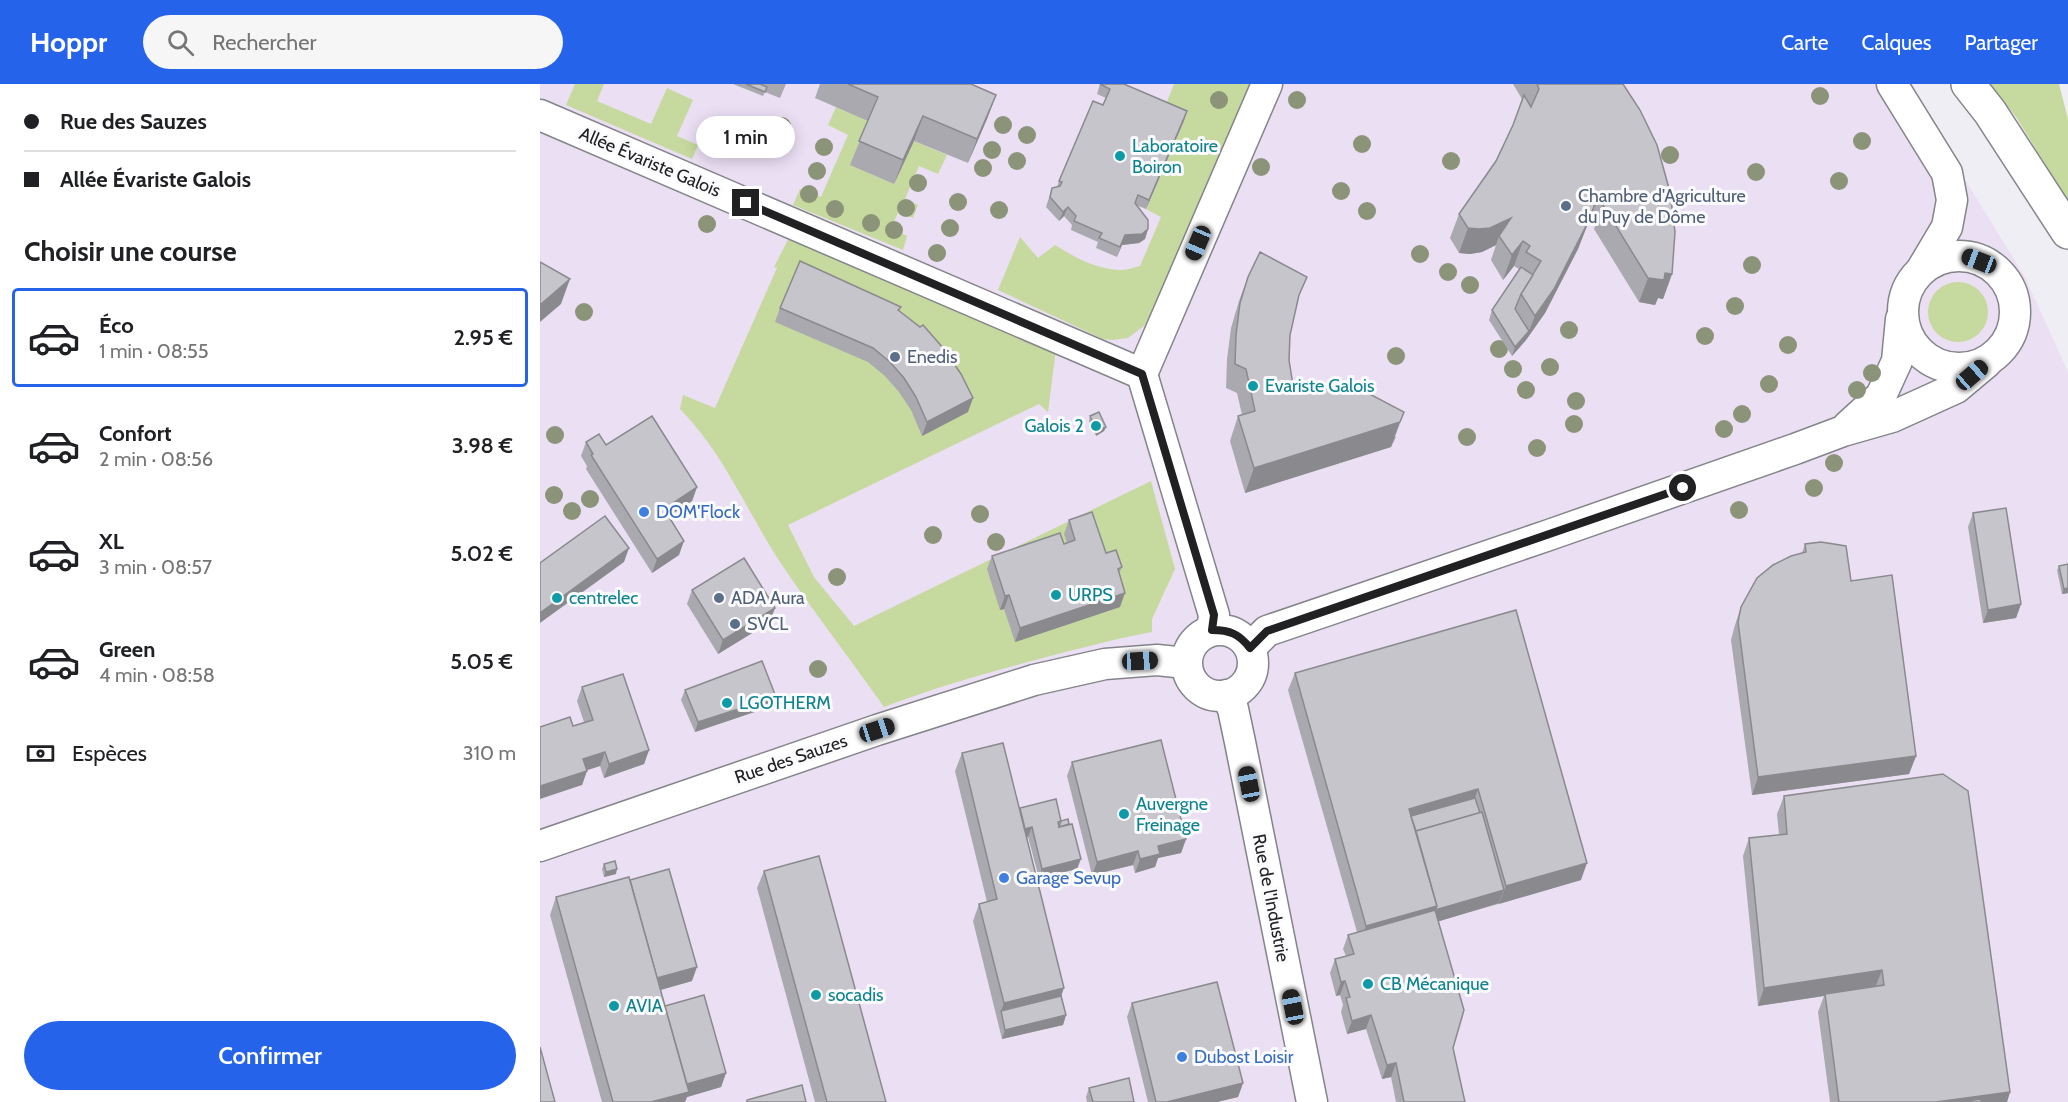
<!DOCTYPE html>
<html lang="fr">
<head>
<meta charset="utf-8">
<style>
  :root { --surface:#fff; --page:#f6f6f6; --text:#202124; --muted:#757577; --line:#e0e0e0; --accent:#2563eb }
  body { margin:0; font-family:Cabin,sans-serif; background:var(--page); color:var(--text); height:100vh; display:flex; flex-direction:column; font-size:22px; white-space:nowrap }
  * { box-sizing:border-box; margin:0 }
  p { font-size:20px; color:var(--muted) }
  .icon { flex:none; width:33px; height:33px; fill:none; stroke:currentColor; stroke-width:2; stroke-linecap:round; stroke-linejoin:round }
  .map { position:relative; flex:1; overflow:hidden }
  .drawer { display:flex; flex-direction:column; background:var(--surface); width:540px }
  .drawer>* { flex:none }
  .guide { display:grid; align-content:center; height:132px; padding:0 24px; background:var(--surface) }
  .end { position:absolute; width:27px; height:27px; margin:-14px; border:8px solid #212123; background:#fff; box-shadow:0 0 0 3px #fff }
  .from { border-radius:50% }
  .bubble { position:absolute; height:42px; border-radius:21px; background:var(--surface); box-shadow:0 3px 15px #0003; font-size:20px; font-weight:600; line-height:42px; text-align:center }
  .car { position:absolute; width:18px; height:36px; margin:-18px -9px; border-radius:8px; box-shadow:0 0 4px 2px #0007; background:linear-gradient(#222 24%,#8ab4d8 0 40%,#222 0 76%,#8ab4d8 0 86%,#222 0) }
  .guide b { display:flex; align-items:center; gap:21px; height:57px; font-size:22px }
  .guide b+b { border-top:2px solid var(--line) }
  .guide i { width:15px; height:15px; background:var(--text) }
  ul { padding:0; list-style:none }
  li { display:flex; align-items:center; gap:18px; height:99px; margin:0 12px 9px; padding:0 12px; border:3px solid transparent; border-radius:6px }
  li div { flex:1 }
  li b { display:block; font-size:22px }
  li em { font-style:normal; font-weight:600 }
  li.active { border-color:var(--accent) }
  li>.icon { width:54px; height:54px; stroke-width:1.5 }
  h2 { padding:0 24px; font-size:27px; line-height:72px }
  .pay { display:flex; align-items:center; gap:15px; height:66px; padding:0 24px; font-size:22px }
  .pay p { margin-inline-start:auto }
  .action { display:flex; gap:12px; margin-top:auto; padding:12px 24px }
  .action a { flex:1; height:69px; border-radius:36px; background:var(--accent); color:#fff; font-size:24px; font-weight:600; line-height:69px; text-align:center }
  header { display:flex; align-items:center; gap:36px; box-sizing:border-box; height:84px; padding:0 30px; background:var(--accent); color:#fff }
  header strong { font-size:28px }
  nav { display:flex; gap:33px; margin-inline-start:auto; font-size:21px }
  .search { width:420px; height:54px; background:var(--page); display:flex; align-items:center; gap:15px; box-sizing:border-box; padding:0 21px; border-radius:33px; color:var(--muted); font-size:22px }
  main { display:flex; flex:1; min-height:0 }
  .map>svg:first-child { display:block }
</style>
</head>
<body>
<header>
<strong>Hoppr</strong>
<div class="search"><svg class="icon" aria-label="search" viewBox="0 0 24 24"><circle cx="10" cy="10" r="6"/><path d="M15 15l6 6"/></svg>Rechercher</div>
<nav><a>Carte</a><a>Calques</a><a>Partager</a></nav>
</header>
<main>
<section class="drawer">
<div class="guide">
<b><i class="from"></i>Rue des Sauzes</b>
<b><i></i>Allée Évariste Galois</b>
</div>
<h2>Choisir une course</h2>
<ul>
<li class="active"><svg class="icon" aria-label="car" viewBox="0 0 24 24"><path d="M5 17H2v-5l4-1 3-4h7l3 4 3 1v5h-3M9 17h6M6 11h13"/><circle cx="7" cy="17" r="2"/><circle cx="17" cy="17" r="2"/></svg><div><b>Éco</b><p>1 min · 08:55</p></div><em>2.95 €</em></li>
<li><svg class="icon" aria-label="car" viewBox="0 0 24 24"><path d="M5 17H2v-5l4-1 3-4h7l3 4 3 1v5h-3M9 17h6M6 11h13"/><circle cx="7" cy="17" r="2"/><circle cx="17" cy="17" r="2"/></svg><div><b>Confort</b><p>2 min · 08:56</p></div><em>3.98 €</em></li>
<li><svg class="icon" aria-label="car" viewBox="0 0 24 24"><path d="M5 17H2v-5l4-1 3-4h7l3 4 3 1v5h-3M9 17h6M6 11h13"/><circle cx="7" cy="17" r="2"/><circle cx="17" cy="17" r="2"/></svg><div><b>XL</b><p>3 min · 08:57</p></div><em>5.02 €</em></li>
<li><svg class="icon" aria-label="car" viewBox="0 0 24 24"><path d="M5 17H2v-5l4-1 3-4h7l3 4 3 1v5h-3M9 17h6M6 11h13"/><circle cx="7" cy="17" r="2"/><circle cx="17" cy="17" r="2"/></svg><div><b>Green</b><p>4 min · 08:58</p></div><em>5.05 €</em></li>
</ul>
<div class="pay"><svg class="icon" aria-label="cash" viewBox="0 0 24 24"><path d="M3 7h18v10H3z"/><circle cx="12" cy="12" r="2"/></svg>Espèces<p>310 m</p></div>
<div class="action"><a>Confirmer</a></div>
</section>
<div class="map">
<svg width="1528" height="1018" viewBox="0 0 1528 1018">
  <rect width="100%" height="100%" fill="#eeeef4"/>
  <polygon fill="#ebdff4" points="0,0 1341,0 1426,97 1485,193 1528,288 1528,1018 0,1018"/>
  <g fill="#c6d99e">
    <polygon points="35,0 64,0 57,17 111,40 127,4 153,16 137,52 158,61 152,75 26,21"/>
    <path d="M634,0H713L619,213L605,241L588,254L573,256L563,255L458,206L480,153L498,174L515,161C534,173 557,186 582,186C588,186 595,183 600,182L621,133L606,125L644,37L623,28Z"/>
    <polygon points="1450,0 1519,0 1528,35 1528,117 1476,33"/>
    <polygon points="296,23 329,37 311,81 354,100 374,57 407,71 398,90 379,82 365,115 378,121 373,134 358,129 351,144 367,152 363,166 253,121 260,105 281,113 308,51 288,41"/>
    <path d="M250,152L516,265L508,328L499,320L248,441L274,493L314,542L611,397L635,485L612,535V548C574,555 537,565 499,575C447,589 395,603 344,623C311,576 275,530 242,481C208,430 184,369 140,325L143,311L175,324L237,184L234,183Z"/>
    <circle cx="1418" cy="228" r="30"/>
  </g>
  <g fill="none" stroke-linecap="round" stroke-linejoin="round">
    <defs>
      <g id="minor">
        <polyline points="1352,0 1407,89 1412,116 1407,143 1382,185"/>
        <polyline points="0,31 602,290 674,531 672,546"/>
        <circle cx="1419" cy="228" r="56"/>
        <polyline points="602,290 727,0"/>
        <polyline points="1308,342 1341,312 1357,277 1361,235"/>
        <circle cx="680" cy="579" r="33"/>
        <polyline points="710,564 727,547 1009,451 1255,365 1303,347 1352,333 1416,304 1447,278"/>
        <polyline points="687,611 693,625 700,658 772,1018"/>
        <polyline points="0,762 337,646 494,596 565,580 617,576 646,579"/>
      </g>
      <polyline id="highway" points="1428,0 1450,28 1528,148"/>
    </defs>
    <use href="#minor" stroke="#84848a" stroke-width="33"/>
    <use href="#highway" stroke="#84848a" stroke-width="36"/>
    <use href="#minor" stroke="#fff" stroke-width="30"/>
    <use href="#highway" stroke="#fff" stroke-width="33"/>
  </g>
  <g fill="#8b9378">
    <circle cx="1280" cy="12" r="9"/>
    <circle cx="679" cy="16" r="9"/>
    <circle cx="757" cy="16" r="9"/>
    <circle cx="463" cy="41" r="9"/>
    <circle cx="242" cy="42" r="9"/>
    <circle cx="487" cy="51" r="9"/>
    <circle cx="1322" cy="57" r="9"/>
    <circle cx="822" cy="60" r="9"/>
    <circle cx="284" cy="63" r="9"/>
    <circle cx="452" cy="66" r="9"/>
    <circle cx="1130" cy="71" r="9"/>
    <circle cx="477" cy="77" r="9"/>
    <circle cx="911" cy="77" r="9"/>
    <circle cx="721" cy="83" r="9"/>
    <circle cx="443" cy="84" r="9"/>
    <circle cx="277" cy="87" r="9"/>
    <circle cx="1216" cy="88" r="9"/>
    <circle cx="1299" cy="97" r="9"/>
    <circle cx="378" cy="99" r="9"/>
    <circle cx="801" cy="107" r="9"/>
    <circle cx="269" cy="110" r="9"/>
    <circle cx="418" cy="118" r="9"/>
    <circle cx="366" cy="124" r="9"/>
    <circle cx="295" cy="125" r="9"/>
    <circle cx="459" cy="126" r="9"/>
    <circle cx="827" cy="127" r="9"/>
    <circle cx="331" cy="139" r="9"/>
    <circle cx="167" cy="140" r="9"/>
    <circle cx="410" cy="144" r="9"/>
    <circle cx="354" cy="146" r="9"/>
    <circle cx="397" cy="169" r="9"/>
    <circle cx="880" cy="170" r="9"/>
    <circle cx="1212" cy="181" r="9"/>
    <circle cx="908" cy="188" r="9"/>
    <circle cx="930" cy="201" r="9"/>
    <circle cx="1195" cy="222" r="9"/>
    <circle cx="44" cy="228" r="9"/>
    <circle cx="1029" cy="246" r="9"/>
    <circle cx="1165" cy="252" r="9"/>
    <circle cx="1248" cy="261" r="9"/>
    <circle cx="959" cy="265" r="9"/>
    <circle cx="856" cy="272" r="9"/>
    <circle cx="1010" cy="283" r="9"/>
    <circle cx="973" cy="285" r="9"/>
    <circle cx="1332" cy="289" r="9"/>
    <circle cx="1229" cy="300" r="9"/>
    <circle cx="986" cy="306" r="9"/>
    <circle cx="1317" cy="306" r="9"/>
    <circle cx="1036" cy="317" r="9"/>
    <circle cx="1202" cy="330" r="9"/>
    <circle cx="1034" cy="340" r="9"/>
    <circle cx="1184" cy="345" r="9"/>
    <circle cx="15" cy="351" r="9"/>
    <circle cx="927" cy="353" r="9"/>
    <circle cx="997" cy="364" r="9"/>
    <circle cx="1294" cy="379" r="9"/>
    <circle cx="1274" cy="404" r="9"/>
    <circle cx="14" cy="411" r="9"/>
    <circle cx="50" cy="415" r="9"/>
    <circle cx="1199" cy="426" r="9"/>
    <circle cx="32" cy="427" r="9"/>
    <circle cx="440" cy="430" r="9"/>
    <circle cx="393" cy="451" r="9"/>
    <circle cx="456" cy="458" r="9"/>
    <circle cx="297" cy="493" r="9"/>
    <circle cx="278" cy="585" r="9"/>
  </g>
  <g fill="#a9a9af">
    <polygon points="193,0 246,0 240,14 225,8 223,12"/>
    <polygon points="280,0 431,0 456,11 447,35 428,79 374,57 354,100 310,81 328,37 275,14"/>
    <polygon points="560,0 647,27 606,125 596,121 608,145 605,155 599,159 582,161 577,173 556,164 558,158 531,146 532,141 524,132 519,137 506,123 512,104 517,103 519,97 566,14 557,10"/>
    <polygon points="973,0 1076,0 1132,190 1123,215 1118,214 1115,221 1099,218 1054,145 1057,137 1050,135 1038,165 1005,229 986,256 972,272 949,236 952,226 979,185 974,182 963,196 951,176 956,161 942,168 930,170 919,169 910,154 919,130 956,77 972,44 982,15"/>
    <polygon points="708,193 757,220 750,251 749,276 753,301 758,306 771,310 856,353 851,363 705,409 690,357 698,332 702,331 697,309 686,304 687,275 691,244 699,217"/>
    <polygon points="361,223 359,227 428,328 382,352 371,326 359,308 345,292 328,278 235,238 240,224"/>
    <polygon points="550,332 566,343 564,347 556,352 549,337"/>
    <polygon points="46,358 66,361 157,403 152,417 128,432 139,471 112,489 46,385 47,382 41,372"/>
    <polygon points="1433,429 1481,520 1476,534 1443,539 1428,443"/>
    <polygon points="529,436 582,483 579,490 580,523 475,558 464,525 460,526 447,485 452,472 527,459 524,450"/>
    <polygon points="1265,460 1311,497 1376,672 1369,690 1212,711 1191,556 1195,541 1201,523 1262,469"/>
    <polygon points="1519,482 1528,509 1522,510 1517,486"/>
    <polygon points="152,506 230,538 178,570 147,520"/>
    <polygon points="976,526 1041,796 899,837 913,964 925,1018 856,1018 851,993 842,995 826,945 807,950 801,928 803,921 800,911 796,912 790,889 795,875 806,872 803,865 808,851 817,848 748,606 755,589"/>
    <polygon points="42,603 109,666 104,680 64,694 60,682 47,686 42,701 33,642 44,638 37,617"/>
    <polygon points="145,606 236,613 232,622 155,648 141,616"/>
    <polygon points="422,669 480,724 521,737 537,785 499,794 488,753 487,753 526,931 523,941 462,955 433,837 439,820 447,818 415,687"/>
    <polygon points="532,678 646,755 641,769 618,774 615,783 595,789 593,781 552,791 527,692"/>
    <polygon points="1244,712 1470,1008 1467,1018 1290,1018 1278,928 1284,912 1218,922 1203,772 1209,754 1239,751 1237,730"/>
    <polygon points="64,780 76,790 64,793 62,785"/>
    <polygon points="224,787 346,1018 275,1018 217,804"/>
    <polygon points="90,796 152,897 120,906 125,922 186,989 181,1003 147,1013 145,1018 62,1018 10,831 16,813"/>
    <polygon points="592,919 703,999 698,1013 677,1018 608,1018 587,933"/>
    <polygon points="549,1004 594,1018 547,1018 546,1013"/>
  </g>
  <g fill="#8a8a8e">
    <polygon points="456,11 447,35 428,79 437,55"/>
    <polygon points="647,27 644,37 606,125 609,116"/>
    <polygon points="383,32 374,57 354,100 363,76"/>
    <polygon points="1059,110 1038,165 1005,229 986,256 972,272 975,263 989,247 995,232"/>
    <polygon points="528,123 524,132 519,137 523,128"/>
    <polygon points="971,134 959,152 956,161 942,168 930,170 919,169 928,144"/>
    <polygon points="608,145 605,155 599,159 582,161 577,173 585,151"/>
    <polygon points="983,157 974,182 963,196 972,171"/>
    <polygon points="1125,189 1132,190 1123,215 1118,214 1115,221 1099,218 1108,194"/>
    <polygon points="30,195 21,220 0,238 0,221"/>
    <polygon points="433,314 428,328 382,352 387,338"/>
    <polygon points="864,328 851,363 705,409 714,384"/>
    <polygon points="566,343 564,347 556,352 557,347"/>
    <polygon points="157,403 152,417 119,439 124,425"/>
    <polygon points="144,457 139,471 112,489 117,475"/>
    <polygon points="89,464 84,478 0,539 0,529"/>
    <polygon points="1528,504 1528,509 1522,510 1524,505"/>
    <polygon points="585,509 580,523 475,558 480,544"/>
    <polygon points="469,511 464,525 460,526 465,512"/>
    <polygon points="1481,520 1476,534 1443,539 1448,526"/>
    <polygon points="235,524 230,538 178,570 183,556"/>
    <polygon points="236,613 232,622 155,648 158,638"/>
    <polygon points="109,666 104,680 64,694 69,680"/>
    <polygon points="65,668 60,682 38,689 43,675"/>
    <polygon points="1376,672 1369,690 1212,711 1218,693"/>
    <polygon points="47,687 42,701 0,715 0,702"/>
    <polygon points="938,705 932,723 868,741 869,725"/>
    <polygon points="492,743 488,753 477,756 480,746"/>
    <polygon points="646,755 641,769 618,774 615,783 595,789 600,775 618,762"/>
    <polygon points="598,767 593,781 552,791 557,778"/>
    <polygon points="541,775 537,785 499,794 502,785"/>
    <polygon points="1047,779 1041,796 959,820 966,802"/>
    <polygon points="77,785 76,790 64,793 66,788"/>
    <polygon points="964,806 959,819 890,840 895,826"/>
    <polygon points="897,822 890,840 820,860 826,842"/>
    <polygon points="157,883 152,897 110,909 115,895"/>
    <polygon points="1342,886 1335,904 1218,922 1224,904"/>
    <polygon points="805,897 800,911 796,912 801,898"/>
    <polygon points="524,904 518,921 461,927 464,919"/>
    <polygon points="526,931 523,941 462,955 465,946"/>
    <polygon points="831,931 826,945 807,950 812,937"/>
    <polygon points="856,979 851,993 842,995 847,981"/>
    <polygon points="186,989 181,1003 147,1013 145,1018 111,1018 144,1001"/>
    <polygon points="703,999 698,1013 677,1018 627,1018"/>
    <polygon points="1470,1008 1467,1018 1396,1018"/>
  </g>
  <g fill="#c5c5cb" stroke="#8a8a8e" stroke-width="1.5">
    <polygon points="206,0 220,0 227,3 225,8"/>
    <polygon points="308,0 431,0 456,11 437,55 383,32 363,76 319,57 338,13"/>
    <polygon points="560,0 584,0 647,27 609,116 598,111 595,119 608,136 608,145 602,150 585,151 580,163 559,154 562,149 534,137 536,132 528,123 523,128 510,113 512,104 520,102 522,98 519,97 553,17 563,21 570,5"/>
    <polygon points="997,0 1083,0 1100,26 1117,61 1130,108 1135,148 1132,190 1125,189 1124,196 1108,194 1063,121 1066,113 1059,110 1047,140 1014,205 995,232 981,210 1001,177 986,168 990,162 983,157 972,171 959,152 971,134 950,144 939,145 928,144 919,130 956,77 973,41 984,11 991,23 999,5"/>
    <polygon points="720,168 767,193 759,211 750,251 749,276 753,301 758,306 768,302 771,310 807,298 864,328 860,338 714,384 698,332 715,327 706,285 695,280 696,251 700,219 708,193"/>
    <polygon points="260,177 361,223 358,226 380,243 383,241 404,265 421,290 433,314 387,338 376,313 364,294 350,278 333,264 240,224"/>
    <polygon points="0,178 30,195 0,221"/>
    <polygon points="981,183 993,191 981,210 975,225 989,247 975,263 952,226"/>
    <polygon points="559,328 566,343 557,347 550,332"/>
    <polygon points="112,332 157,403 124,425 144,457 117,475 51,371 53,370 46,358 59,350 66,361"/>
    <polygon points="1466,424 1481,520 1448,526 1433,429"/>
    <polygon points="552,428 566,469 576,466 582,483 578,485 585,509 480,544 469,511 465,512 452,472 520,449 524,460 535,456 529,436"/>
    <polygon points="65,432 89,464 0,529 0,479"/>
    <polygon points="1281,458 1306,462 1311,497 1352,491 1376,672 1218,693 1198,538 1201,523 1217,494 1233,481 1251,472 1266,468 1265,460"/>
    <polygon points="204,474 235,524 183,556 152,506"/>
    <polygon points="1528,480 1528,504 1524,505 1519,482"/>
    <polygon points="976,526 1047,779 966,802 938,705 869,725 897,822 826,842 755,589"/>
    <polygon points="222,577 236,613 158,638 145,606"/>
    <polygon points="83,590 109,666 69,680 65,668 43,675 47,687 0,702 0,643 30,633 33,642 53,636 42,603"/>
    <polygon points="621,656 646,755 618,762 620,770 600,775 598,767 557,778 532,678"/>
    <polygon points="463,659 524,904 464,919 439,820 457,815 422,669"/>
    <polygon points="1403,690 1428,707 1470,1008 1396,1018 1299,1018 1285,910 1344,901 1342,886 1224,904 1209,754 1247,750 1244,712"/>
    <polygon points="935,714 940,729 876,747 871,732"/>
    <polygon points="516,715 521,737 518,738 519,743 532,740 541,775 502,785 492,743 485,745 480,724"/>
    <polygon points="942,728 964,806 895,826 924,926 913,964 925,1018 864,1018 856,979 847,981 831,931 812,937 806,914 810,913 805,897 801,898 795,875 814,870 808,851 895,826 897,822 876,747"/>
    <polygon points="528,735 529,740 519,743 521,737"/>
    <polygon points="279,772 346,1018 287,1018 224,787"/>
    <polygon points="75,777 77,785 66,788 64,780"/>
    <polygon points="129,785 157,883 117,894 90,796"/>
    <polygon points="89,793 149,1008 111,1018 73,1018 16,813"/>
    <polygon points="677,898 703,999 627,1018 616,1018 592,919"/>
    <polygon points="164,911 186,989 147,1000 125,922"/>
    <polygon points="521,912 526,931 465,946 461,927"/>
    <polygon points="0,963 15,1018 0,1018"/>
    <polygon points="589,994 594,1018 553,1018 549,1004"/>
    <polygon points="262,1001 266,1018 207,1018 207,1016"/>
    <polygon points="1441,1015 1441,1018 1421,1018"/>
  </g>
  <g fill="none" stroke-linecap="round" stroke-linejoin="round">
    <path stroke="#212123" stroke-width="8" d="M206,119L602,290L674,531L672,546C690,546 699,550 710,564L727,547L1143,404"/>
  </g>
  <g fill="#0f9aa8" stroke="#fbfbfe" stroke-width="2">
    <circle cx="580" cy="72" r="6"/>
    <circle cx="713" cy="302" r="6"/>
    <circle cx="556" cy="342" r="6"/>
    <circle cx="516" cy="511" r="6"/>
    <circle cx="17" cy="514" r="6"/>
    <circle cx="187" cy="619" r="6"/>
    <circle cx="584" cy="730" r="6"/>
    <circle cx="828" cy="900" r="6"/>
    <circle cx="276" cy="911" r="6"/>
    <circle cx="74" cy="922" r="6"/>
  </g>
  <g fill="#5c6f8a" stroke="#fbfbfe" stroke-width="2">
    <circle cx="1026" cy="122" r="6"/>
    <circle cx="355" cy="273" r="6"/>
    <circle cx="179" cy="514" r="6"/>
    <circle cx="195" cy="540" r="6"/>
  </g>
  <g fill="#3f7fe0" stroke="#fbfbfe" stroke-width="2">
    <circle cx="104" cy="428" r="6"/>
    <circle cx="464" cy="794" r="6"/>
    <circle cx="642" cy="973" r="6"/>
  </g>
  <g text-anchor="middle" dominant-baseline="central" stroke-width="6" stroke-linejoin="round" paint-order="stroke">
    <g font-size="18" fill="#0d838f" stroke="#fbfbfe" text-anchor="start">
      <text x="592" y="62">Laboratoire<tspan x="592" dy="21">Boiron</tspan></text>
      <text x="725" y="302">Evariste Galois</text>
      <text x="544" y="342" text-anchor="end">Galois 2</text>
      <text x="528" y="511">URPS</text>
      <text x="29" y="514">centrelec</text>
      <text x="199" y="619">LGOTHERM</text>
      <text x="596" y="720">Auvergne<tspan x="596" dy="21">Freinage</tspan></text>
      <text x="840" y="900">CB Mécanique</text>
      <text x="288" y="911">socadis</text>
      <text x="86" y="922">AVIA</text>
    </g>
    <g font-size="18" fill="#212123" stroke="#fbfbfe">
      <text transform="translate(110 78) rotate(23)">Allée Évariste Galois</text>
      <text transform="translate(251 675) rotate(-19)">Rue des Sauzes</text>
      <text transform="translate(731 814) rotate(79)">Rue de l'Industrie</text>
    </g>
    <g font-size="18" fill="#4e5e75" stroke="#fbfbfe" text-anchor="start">
      <text x="1038" y="112">Chambre d'Agriculture<tspan x="1038" dy="21">du Puy de Dôme</tspan></text>
      <text x="367" y="273">Enedis</text>
      <text x="191" y="514">ADA Aura</text>
      <text x="207" y="540">SVCL</text>
    </g>
    <g font-size="18" fill="#366cbe" stroke="#fbfbfe" text-anchor="start">
      <text x="116" y="428">DOM'Flock</text>
      <text x="476" y="794">Garage Sevup</text>
      <text x="654" y="973">Dubost Loisir</text>
    </g>
  </g>
</svg>
<i class="end from" style="left:1143px;top:404px"></i>
<i class="end" style="left:206px;top:119px"></i>
<div class="bubble" style="left:156px;top:32px;width:99px">1 min</div>
<i class="car" style="left:658px;top:159px;rotate:203deg"></i>
<i class="car" style="left:1439px;top:177px;rotate:291deg"></i>
<i class="car" style="left:1432px;top:291px;rotate:49deg"></i>
<i class="car" style="left:600px;top:577px;rotate:87deg"></i>
<i class="car" style="left:337px;top:646px;rotate:72deg"></i>
<i class="car" style="left:709px;top:700px;rotate:349deg"></i>
<i class="car" style="left:753px;top:923px;rotate:349deg"></i>
</div>
</main>
</body>
</html>
